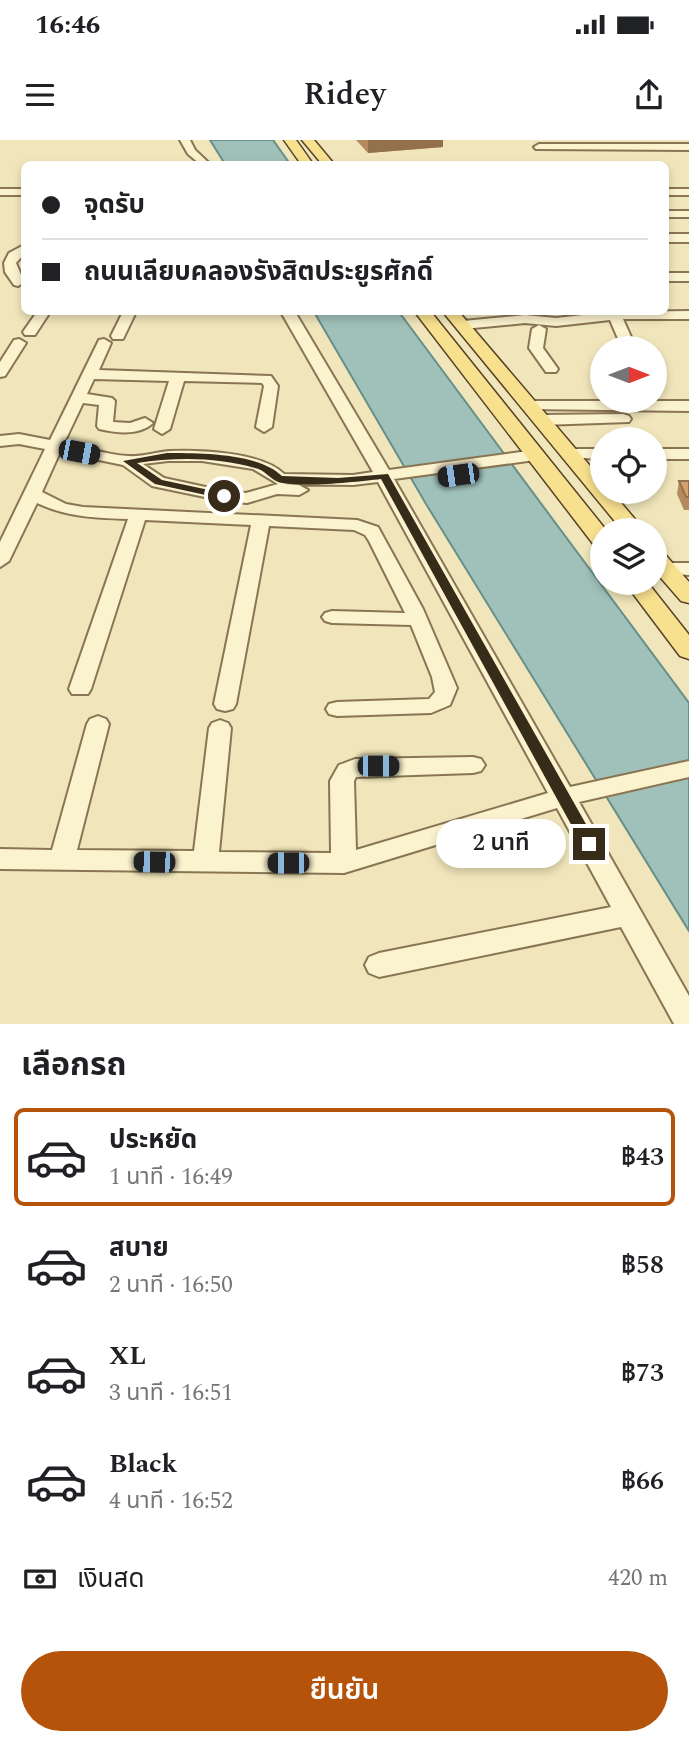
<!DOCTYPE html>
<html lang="th">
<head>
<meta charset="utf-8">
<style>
  :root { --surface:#fff; --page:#f6f6f6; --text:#202124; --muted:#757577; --line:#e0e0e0; --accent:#b45309 }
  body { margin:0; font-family:Spectral,"Noto Sans Thai",serif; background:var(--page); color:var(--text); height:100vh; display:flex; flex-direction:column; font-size:26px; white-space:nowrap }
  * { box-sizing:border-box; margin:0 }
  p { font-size:23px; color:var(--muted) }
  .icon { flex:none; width:38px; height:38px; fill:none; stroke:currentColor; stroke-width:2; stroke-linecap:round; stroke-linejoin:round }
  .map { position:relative; height:884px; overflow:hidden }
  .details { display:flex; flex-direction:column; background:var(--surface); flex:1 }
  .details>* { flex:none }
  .guide { position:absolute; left:21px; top:21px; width:648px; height:154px; border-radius:10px; box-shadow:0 4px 10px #0003; display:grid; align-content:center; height:154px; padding:0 21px; background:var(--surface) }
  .needle { width:46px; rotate:90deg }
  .buttons { position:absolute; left:590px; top:196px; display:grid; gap:14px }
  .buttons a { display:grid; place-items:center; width:77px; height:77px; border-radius:50%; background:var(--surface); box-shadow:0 4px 10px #0003; font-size:35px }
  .end { position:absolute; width:32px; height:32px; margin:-16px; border:9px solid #372b1a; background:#fff; box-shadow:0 0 0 4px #fff }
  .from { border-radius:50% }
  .bubble { position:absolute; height:49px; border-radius:24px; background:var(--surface); box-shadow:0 4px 10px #0003; font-size:23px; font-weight:600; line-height:49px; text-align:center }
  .car { position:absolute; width:21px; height:42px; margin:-21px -10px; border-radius:9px; box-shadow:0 0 5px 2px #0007; background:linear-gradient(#222 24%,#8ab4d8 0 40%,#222 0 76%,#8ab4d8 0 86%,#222 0) }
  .guide b { display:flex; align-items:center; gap:24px; height:66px; font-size:26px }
  .guide b+b { border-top:2px solid var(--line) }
  .guide i { width:18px; height:18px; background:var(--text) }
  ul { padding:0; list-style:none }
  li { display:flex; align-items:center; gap:21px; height:98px; margin:0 14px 10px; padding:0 7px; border:4px solid transparent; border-radius:10px }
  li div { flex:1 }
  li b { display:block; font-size:26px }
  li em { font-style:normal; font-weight:600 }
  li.selected { border-color:var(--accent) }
  li>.icon { width:63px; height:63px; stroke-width:1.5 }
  h2 { padding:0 21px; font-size:32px; line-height:84px }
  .pay { display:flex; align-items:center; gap:18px; height:77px; padding:0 21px; font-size:26px }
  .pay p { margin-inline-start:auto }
  .button { display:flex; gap:14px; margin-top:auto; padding:14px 21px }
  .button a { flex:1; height:80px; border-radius:42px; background:var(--accent); color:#fff; font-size:28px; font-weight:600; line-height:80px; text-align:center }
  .status { display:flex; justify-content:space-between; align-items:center; height:49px; padding:0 35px; background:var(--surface); direction:ltr }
  .status svg { height:19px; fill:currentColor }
  header { display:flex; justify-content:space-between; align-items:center; height:91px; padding:0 21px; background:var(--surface); font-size:32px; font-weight:600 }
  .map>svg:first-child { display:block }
</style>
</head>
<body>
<div class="status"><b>16:46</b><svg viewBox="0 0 49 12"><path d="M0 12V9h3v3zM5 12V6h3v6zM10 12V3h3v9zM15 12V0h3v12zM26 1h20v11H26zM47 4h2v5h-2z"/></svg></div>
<header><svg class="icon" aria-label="menu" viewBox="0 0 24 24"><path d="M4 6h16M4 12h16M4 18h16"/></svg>Ridey<svg class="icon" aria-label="share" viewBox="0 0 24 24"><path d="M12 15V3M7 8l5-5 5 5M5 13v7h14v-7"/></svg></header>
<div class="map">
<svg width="689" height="884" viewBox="0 0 689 884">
  <rect width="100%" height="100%" fill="#f1e6bb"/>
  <g fill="#a0c1ba" stroke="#678f89" stroke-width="2">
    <polygon points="210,0 273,0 290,24 225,24"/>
    <polygon points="314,172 399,172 689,563 689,791 426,364"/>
  </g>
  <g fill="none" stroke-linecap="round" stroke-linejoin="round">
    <defs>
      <g id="minor">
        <polygon points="180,0 190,0 195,10 210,24 200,24 188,14"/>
        <polygon points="539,4 689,4 689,10 536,9 534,7"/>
        <rect x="0" y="49" width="24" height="6"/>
        <rect x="665" y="49" width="24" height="6"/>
        <rect x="665" y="71" width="24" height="6"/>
        <rect x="665" y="94" width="24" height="8"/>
        <polygon points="24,105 24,114 16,123 24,142 18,146 14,145 5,132 4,123 9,113"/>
        <rect x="665" y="133" width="24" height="8"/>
        <polygon points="689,171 689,179 623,179 636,208 622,208 610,180 556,186 525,183 463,189 456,185 463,181 525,175 556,178 610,172"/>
        <polygon points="37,172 50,172 35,195 25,195 23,192"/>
        <polygon points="123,172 136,172 123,199 113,199 111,196"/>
        <path d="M281,172H295L389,330L535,310L543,315L535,320L394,339L570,647L689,621V637L579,662L689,856V884H674L621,787L379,837L369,833L365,825L369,817L379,813L611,767L557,668L344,733L0,729V709L52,710L87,584L90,579L98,576L106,579L109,584L77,710L194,711L209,588L212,583L220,580L228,583L231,588L219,712L331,713L330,641L339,625L355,619L473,617L481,619L485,625L481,631L473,633L356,637L354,641L356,710L548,653L378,342L353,345L284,344L299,345L308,350L299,355L277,354L247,363L224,361L152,346L123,325L60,312L42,352L66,364L83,367L357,380L378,387L423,469L457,548L450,565L431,573L337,576L329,574L326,569L329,564L337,562L429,559L435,552L432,537L411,485L332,483L325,481L322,477L325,473L332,471L405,473L369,401L365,395L354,390L269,386L236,564L233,569L225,571L217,569L214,564L251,385L145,380L91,549L88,554H72L69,549L128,379C95,378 66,377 37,363L9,421L0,427V402L45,309L19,304L0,306V296L19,294L50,300L99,200L104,199L111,203L99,230L271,236L278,246L272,287L264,292L256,287L264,246L262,243L184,241L170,289L162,294L154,289L169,241L94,239L87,254L112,258L115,261L113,282L130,283L145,278L153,283C139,296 117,293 99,289L97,286L99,265L83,263L64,303C85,307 107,315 128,316C142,317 156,312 170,311C200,310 262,312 284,334L353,335L373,332ZM168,321H202L253,329L278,344L246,353L224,351L164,338L143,324Z"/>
        <polygon points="539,185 546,189 543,208 558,229 556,232 546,232 529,208 532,189"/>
        <polygon points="19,199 26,203 5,236 0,237 0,222 14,200"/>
        <polygon points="530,261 689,261 689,271 525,269 522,266"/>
        <polygon points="623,274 629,276 631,279 629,282 542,285 534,280 542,275"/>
        <polygon points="569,309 602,309 602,319 563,317 561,314 563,311"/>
        <rect x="654" y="309" width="35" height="10"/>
        <polygon points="665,423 689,423 689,435 658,433 656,429"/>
      </g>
      <g id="major">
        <polygon points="284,0 296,0 313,24 301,24"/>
        <polygon points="302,0 314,0 334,24 322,24"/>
        <polygon points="415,172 431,172 606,390 602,390 602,407 594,405"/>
        <polygon points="443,172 459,172 602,340 602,352 612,352 644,390 622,390"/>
        <polygon points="654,409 662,411 689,442 689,463 681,461 654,430"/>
        <polygon points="625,443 648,443 689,495 689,519 680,516"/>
      </g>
    </defs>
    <use href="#minor" stroke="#897554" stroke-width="4"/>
    <use href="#major" stroke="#564229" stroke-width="3"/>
    <use href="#minor" fill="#fbf2ce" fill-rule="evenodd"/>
    <use href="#major" fill="#f8e18e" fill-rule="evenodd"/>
  </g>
  <g fill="#b58a5f">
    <polygon points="356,0 443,0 443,7 368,13"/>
    <polygon points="679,341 689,341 689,370 684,370 677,354"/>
  </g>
  <polygon fill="#93714d" points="368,0 443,0 443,7 368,13"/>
  <polygon fill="#d2a16e" stroke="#93714d" stroke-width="2" points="679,341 689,341 689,357 686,357"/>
  <path fill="#372b1a" d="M167,313C199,313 259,313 282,336L338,338L388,334L595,700L597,704L595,708H584L381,339C356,342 301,348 278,342C270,339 265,330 255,328C217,317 176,317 137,323L162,340L228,354V358L224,359L155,344L123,321Z"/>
</svg>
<div class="buttons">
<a><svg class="needle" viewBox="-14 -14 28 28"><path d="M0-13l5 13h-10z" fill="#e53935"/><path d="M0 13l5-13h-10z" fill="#757577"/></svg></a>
<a><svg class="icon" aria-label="locate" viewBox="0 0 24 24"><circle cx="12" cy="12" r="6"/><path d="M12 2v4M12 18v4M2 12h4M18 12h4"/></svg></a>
<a><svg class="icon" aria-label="layers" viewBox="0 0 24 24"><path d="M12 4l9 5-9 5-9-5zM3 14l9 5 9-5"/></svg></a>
</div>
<i class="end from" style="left:224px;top:356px"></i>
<i class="end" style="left:589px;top:704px"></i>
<div class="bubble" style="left:436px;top:679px;width:130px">2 นาที</div>
<i class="car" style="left:79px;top:312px;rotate:101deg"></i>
<i class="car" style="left:458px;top:335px;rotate:262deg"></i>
<i class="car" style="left:378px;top:626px;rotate:90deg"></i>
<i class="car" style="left:154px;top:722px;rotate:271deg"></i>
<i class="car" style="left:288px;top:723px;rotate:270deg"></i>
<div class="guide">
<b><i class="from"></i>จุดรับ</b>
<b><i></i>ถนนเลียบคลองรังสิตประยูรศักดิ์</b>
</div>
</div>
<section class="details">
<h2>เลือกรถ</h2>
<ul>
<li class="selected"><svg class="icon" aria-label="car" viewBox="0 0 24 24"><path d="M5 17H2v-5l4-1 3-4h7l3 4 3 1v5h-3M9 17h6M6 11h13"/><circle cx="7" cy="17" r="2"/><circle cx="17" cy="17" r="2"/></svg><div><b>ประหยัด</b><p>1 นาที · 16:49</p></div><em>฿43</em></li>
<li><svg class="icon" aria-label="car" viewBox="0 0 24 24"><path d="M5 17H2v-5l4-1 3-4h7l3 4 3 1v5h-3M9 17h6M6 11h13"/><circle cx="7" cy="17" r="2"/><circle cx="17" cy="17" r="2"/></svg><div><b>สบาย</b><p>2 นาที · 16:50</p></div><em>฿58</em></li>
<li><svg class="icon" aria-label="car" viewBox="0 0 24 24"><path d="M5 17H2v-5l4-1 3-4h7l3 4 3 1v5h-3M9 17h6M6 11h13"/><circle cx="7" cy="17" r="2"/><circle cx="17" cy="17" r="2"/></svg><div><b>XL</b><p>3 นาที · 16:51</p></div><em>฿73</em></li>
<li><svg class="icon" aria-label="car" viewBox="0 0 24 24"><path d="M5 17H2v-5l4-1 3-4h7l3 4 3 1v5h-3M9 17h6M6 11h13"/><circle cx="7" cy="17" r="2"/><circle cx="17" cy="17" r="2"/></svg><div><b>Black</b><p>4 นาที · 16:52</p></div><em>฿66</em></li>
</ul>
<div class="pay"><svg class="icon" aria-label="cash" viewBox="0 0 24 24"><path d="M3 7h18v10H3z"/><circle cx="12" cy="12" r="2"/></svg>เงินสด<p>420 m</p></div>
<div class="button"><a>ยืนยัน</a></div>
</section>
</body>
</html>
